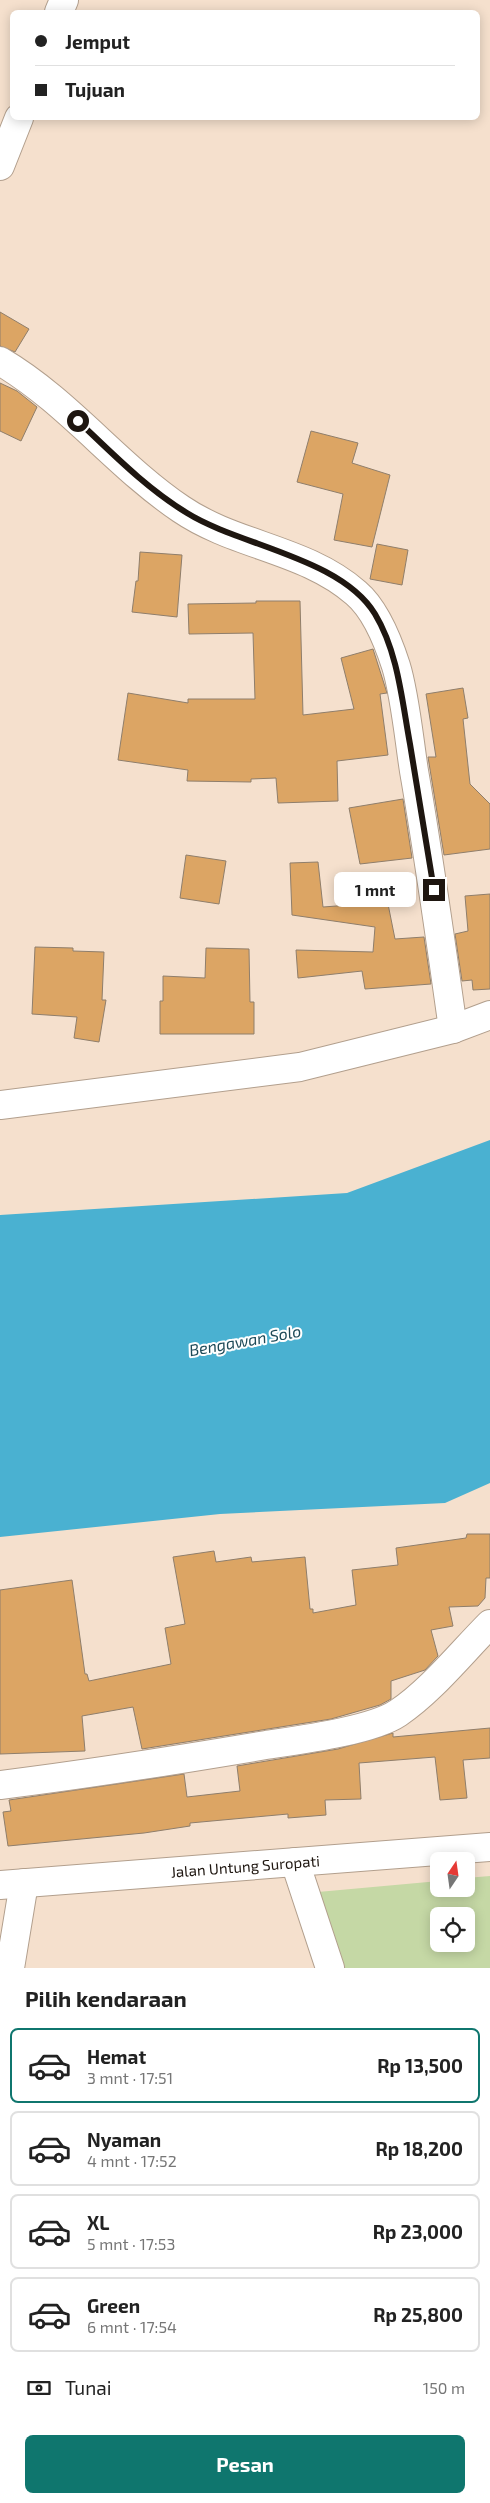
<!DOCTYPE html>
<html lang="id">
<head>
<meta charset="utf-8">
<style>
  :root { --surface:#fff; --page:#f2f2f2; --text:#222; --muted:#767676; --line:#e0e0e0; --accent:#0f766e }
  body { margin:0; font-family:"Exo 2",sans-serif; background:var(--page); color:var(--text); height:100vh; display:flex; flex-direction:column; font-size:19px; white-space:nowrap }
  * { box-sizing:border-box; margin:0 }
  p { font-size:16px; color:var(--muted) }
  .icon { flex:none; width:28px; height:28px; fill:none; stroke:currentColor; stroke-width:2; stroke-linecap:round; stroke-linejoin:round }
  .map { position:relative; height:1968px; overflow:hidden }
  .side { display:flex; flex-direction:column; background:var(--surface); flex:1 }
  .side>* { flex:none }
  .banner { position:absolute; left:10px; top:10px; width:470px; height:110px; border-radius:8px; box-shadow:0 2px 12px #0003; display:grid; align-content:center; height:110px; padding:0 25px; background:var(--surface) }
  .needle { width:32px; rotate:13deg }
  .fabs { position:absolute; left:430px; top:1852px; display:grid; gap:10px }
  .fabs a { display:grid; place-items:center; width:45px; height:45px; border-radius:8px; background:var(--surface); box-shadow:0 2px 12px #0003; font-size:25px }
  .end { position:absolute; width:22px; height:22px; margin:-11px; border:6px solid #1e1610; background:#fff; box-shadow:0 0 0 2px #fff }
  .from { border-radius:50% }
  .bubble { position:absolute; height:35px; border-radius:8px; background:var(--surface); box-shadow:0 2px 12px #0003; font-size:16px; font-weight:700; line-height:35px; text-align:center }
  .banner b { display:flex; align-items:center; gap:18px; height:48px; font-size:19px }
  .banner b+b { border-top:1px solid var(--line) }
  .banner i { width:12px; height:12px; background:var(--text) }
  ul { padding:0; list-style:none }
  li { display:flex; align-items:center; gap:15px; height:75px; margin:0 10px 8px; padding:0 15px; border:2px solid var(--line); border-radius:8px }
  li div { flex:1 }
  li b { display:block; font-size:19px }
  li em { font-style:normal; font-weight:700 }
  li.on { border-color:var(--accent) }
  li>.icon { width:45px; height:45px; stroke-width:1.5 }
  h2 { padding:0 25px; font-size:22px; line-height:60px }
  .pay { display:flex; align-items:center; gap:12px; height:55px; padding:0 25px; font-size:19px }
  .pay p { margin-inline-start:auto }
  .cta { display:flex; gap:10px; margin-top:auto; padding:10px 25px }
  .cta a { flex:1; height:58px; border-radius:8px; background:var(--accent); color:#fff; font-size:20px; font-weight:700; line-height:58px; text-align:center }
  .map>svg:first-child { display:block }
</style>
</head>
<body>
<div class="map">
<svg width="490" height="1968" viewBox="0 0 490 1968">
  <rect width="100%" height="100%" fill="#f5e0cd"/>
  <path fill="#c5d8a5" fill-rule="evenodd" d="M490,1876V1968H333L307,1893L439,1881V1889H466V1878ZM439,1916H466V1944H439Z"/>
  <polygon fill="#4ab1d1" points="490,1140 490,1483 445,1503 220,1514 0,1537 0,1215 347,1193"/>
  <g fill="#dca564" stroke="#8f7e6b">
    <polygon points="0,312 29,329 15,352 0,346"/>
    <polygon points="0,383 17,391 37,407 21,441 0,431"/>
    <polygon points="311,431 358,443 352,463 390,475 372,547 334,540 343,494 297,482"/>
    <polygon points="377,544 408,550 402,585 370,579"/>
    <polygon points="140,552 182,555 177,617 132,612 136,581 138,581"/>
    <polygon points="256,601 300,601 303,715 354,709 341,658 373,649 387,693 380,694 388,755 337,761 338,801 278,803 276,778 251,779 251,782 187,781 188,770 118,760 128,693 188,703 188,699 255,699 253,633 189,634 188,604 256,603"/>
    <polygon points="463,688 468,718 463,719 470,784 490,804 490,849 444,855 428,757 436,757 426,694"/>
    <polygon points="403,799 412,858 360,864 349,808"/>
    <polygon points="186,855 226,861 219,904 180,898"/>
    <polygon points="318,862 323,907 377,903 378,889 385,889 395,939 424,937 431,984 365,989 362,971 298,978 296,950 373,952 375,927 292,915 290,863"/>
    <polygon points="490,894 490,989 473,990 472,980 462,981 455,934 468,931 465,896"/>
    <polygon points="35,947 73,948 73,951 104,952 102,1000 106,1000 99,1042 74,1038 77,1017 32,1014"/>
    <polygon points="206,948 249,949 250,1002 254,1002 254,1034 160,1034 160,1001 163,1001 163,976 205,978"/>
    <polygon points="467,1534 490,1534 490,1578 486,1578 485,1598 478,1606 449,1607 453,1626 431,1630 438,1656 425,1670 391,1681 391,1699 380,1705 331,1719 142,1749 133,1707 82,1716 85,1751 0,1754 0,1590 72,1580 85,1674 87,1674 89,1681 171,1664 165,1628 185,1624 173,1557 214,1551 216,1562 251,1557 252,1562 305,1557 310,1609 313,1609 313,1613 356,1605 352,1570 398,1565 396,1548 466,1538"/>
    <polygon points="490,1728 490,1758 463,1760 467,1798 440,1800 435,1757 359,1763 361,1799 325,1800 326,1815 288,1818 288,1814 190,1823 190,1826 144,1833 8,1846 3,1812 11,1811 9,1800 184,1774 187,1797 240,1791 237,1766 338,1749 393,1733 393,1737"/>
  </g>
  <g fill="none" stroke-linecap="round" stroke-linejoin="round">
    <defs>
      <g id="minor">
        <polyline points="59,12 64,0"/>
        <polyline points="0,166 19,118"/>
        <path d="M0,361C68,401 116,465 181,509C235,546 306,549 356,593C376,610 388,641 396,666C405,695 409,739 414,771C429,857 441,943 453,1029"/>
        <polyline points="0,1105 300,1067 453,1029 490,1015"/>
        <path d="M0,1785C89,1774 177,1760 266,1745C299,1740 371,1731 398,1713C431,1691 462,1652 490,1624"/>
        <polyline points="295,1862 330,1968"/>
        <path id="s1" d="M0,1885L490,1847"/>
        <polyline points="10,1968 24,1883"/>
      </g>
    </defs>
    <use href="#minor" stroke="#b29f8d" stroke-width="30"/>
    <use href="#minor" stroke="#fff" stroke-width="28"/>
  </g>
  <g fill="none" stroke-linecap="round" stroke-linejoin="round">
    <path stroke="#1e1610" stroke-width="6" d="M78,421C113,454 146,488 187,513C240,546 341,558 375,614C398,652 402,701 410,744C418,793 426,841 434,890"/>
  </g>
  <g text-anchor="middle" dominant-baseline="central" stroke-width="4" stroke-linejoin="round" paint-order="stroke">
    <g font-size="15" fill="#1e1610" stroke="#fff">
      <text stroke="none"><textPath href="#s1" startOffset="246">Jalan Untung Suropati</textPath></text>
    </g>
    <g font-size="16" font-style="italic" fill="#1d4a58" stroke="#fff">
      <text transform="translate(245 1340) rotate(-10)">Bengawan Solo</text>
    </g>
  </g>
</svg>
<div class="fabs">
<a><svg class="needle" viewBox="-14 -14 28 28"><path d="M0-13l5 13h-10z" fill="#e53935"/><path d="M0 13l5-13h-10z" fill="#767676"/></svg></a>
<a><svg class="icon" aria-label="locate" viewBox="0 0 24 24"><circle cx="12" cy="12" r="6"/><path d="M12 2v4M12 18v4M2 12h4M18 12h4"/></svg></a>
</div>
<i class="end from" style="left:78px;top:421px"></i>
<i class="end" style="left:434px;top:890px"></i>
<div class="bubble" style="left:334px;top:872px;width:82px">1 mnt</div>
<div class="banner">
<b><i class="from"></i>Jemput</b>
<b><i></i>Tujuan</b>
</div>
</div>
<section class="side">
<h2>Pilih kendaraan</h2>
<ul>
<li class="on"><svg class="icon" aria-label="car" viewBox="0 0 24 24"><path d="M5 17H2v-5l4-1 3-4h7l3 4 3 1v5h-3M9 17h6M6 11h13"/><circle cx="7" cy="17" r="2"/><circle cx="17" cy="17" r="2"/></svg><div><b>Hemat</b><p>3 mnt · 17:51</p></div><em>Rp 13,500</em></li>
<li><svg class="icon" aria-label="car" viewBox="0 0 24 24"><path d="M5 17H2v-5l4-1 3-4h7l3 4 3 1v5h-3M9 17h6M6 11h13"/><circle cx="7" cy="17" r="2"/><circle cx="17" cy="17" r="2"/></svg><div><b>Nyaman</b><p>4 mnt · 17:52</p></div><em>Rp 18,200</em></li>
<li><svg class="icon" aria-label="car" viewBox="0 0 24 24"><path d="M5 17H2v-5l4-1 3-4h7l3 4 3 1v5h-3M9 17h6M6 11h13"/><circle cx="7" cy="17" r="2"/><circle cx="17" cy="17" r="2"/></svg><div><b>XL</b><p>5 mnt · 17:53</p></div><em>Rp 23,000</em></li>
<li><svg class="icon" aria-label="car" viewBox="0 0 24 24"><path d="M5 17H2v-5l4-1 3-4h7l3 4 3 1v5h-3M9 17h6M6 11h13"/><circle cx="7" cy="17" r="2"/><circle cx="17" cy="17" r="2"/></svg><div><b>Green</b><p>6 mnt · 17:54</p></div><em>Rp 25,800</em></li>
</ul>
<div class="pay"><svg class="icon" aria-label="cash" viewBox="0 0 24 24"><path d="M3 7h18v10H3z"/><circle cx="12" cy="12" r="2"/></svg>Tunai<p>150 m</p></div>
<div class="cta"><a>Pesan</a></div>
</section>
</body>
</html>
